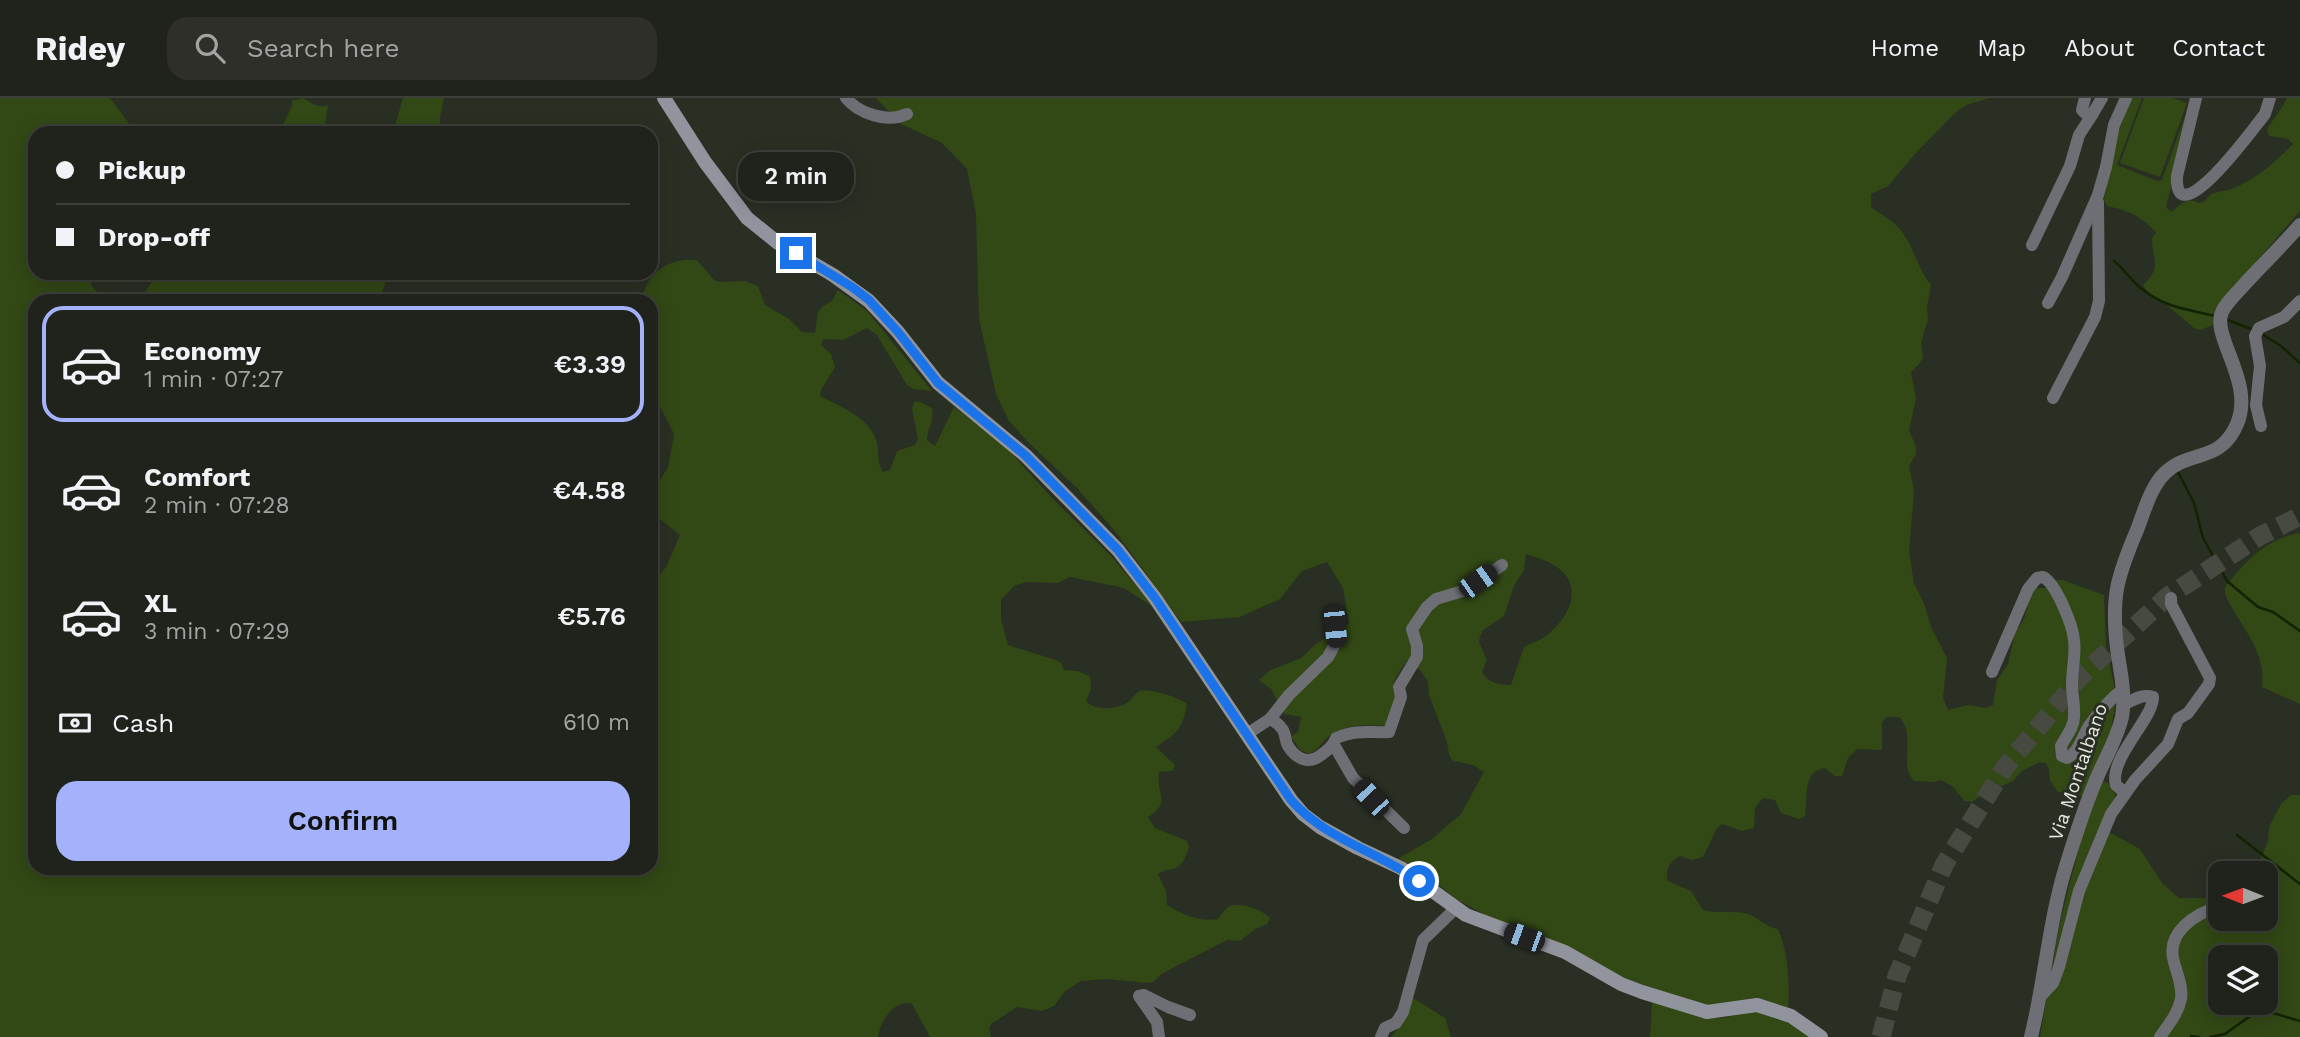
<!DOCTYPE html>
<html lang="en">
<head>
<meta charset="utf-8">
<style>
  :root { --surface:#20231b; --page:#2d2f28; --text:#f1f3f6; --muted:#a2a4a3; --line:#3d403a; --accent:#a4b2fc }
  body { margin:0; font-family:"Work Sans",sans-serif; background:var(--page); color:var(--text); height:100vh; display:flex; flex-direction:column; font-size:26px; white-space:nowrap }
  * { box-sizing:border-box; margin:0 }
  p { font-size:23px; color:var(--muted) }
  .icon { flex:none; width:38px; height:38px; fill:none; stroke:currentColor; stroke-width:2; stroke-linecap:round; stroke-linejoin:round }
  .map { position:relative; flex:1; overflow:hidden }
  .side { position:absolute; left:28px; top:196px; width:630px; height:581px; display:flex; flex-direction:column; background:var(--surface); border-radius:21px; box-shadow:0 4px 18px #0003,0 0 0 2px var(--line) }
  .side>* { flex:none }
  .top-card { position:absolute; left:28px; top:28px; width:630px; height:154px; border-radius:21px; box-shadow:0 4px 18px #0003,0 0 0 2px var(--line); display:grid; align-content:center; height:154px; padding:0 28px; background:var(--surface) }
  .needle { width:46px; rotate:271deg }
  .tools { position:absolute; left:2208px; top:763px; display:grid; gap:14px }
  .tools a { display:grid; place-items:center; width:70px; height:70px; border-radius:14px; background:var(--surface); box-shadow:0 4px 18px #0003,0 0 0 2px var(--line); font-size:35px }
  .end { position:absolute; width:32px; height:32px; margin:-16px; border:9px solid #1a73e8; background:#fff; box-shadow:0 0 0 4px #fff }
  .from { border-radius:50% }
  .bubble { position:absolute; height:49px; border-radius:21px; background:var(--surface); box-shadow:0 4px 18px #0003,0 0 0 2px var(--line); font-size:23px; font-weight:600; line-height:49px; text-align:center }
  .car { position:absolute; width:21px; height:42px; margin:-21px -10px; border-radius:9px; box-shadow:0 0 5px 2px #0007; background:linear-gradient(#222 24%,#8ab4d8 0 40%,#222 0 76%,#8ab4d8 0 86%,#222 0) }
  .top-card b { display:flex; align-items:center; gap:24px; height:66px; font-size:26px }
  .top-card b+b { border-top:2px solid var(--line) }
  .top-card i { width:18px; height:18px; background:var(--text) }
  ul { padding:12px 0 0; list-style:none }
  li { display:flex; align-items:center; gap:21px; height:116px; margin:0 14px 10px; padding:0 14px; border:4px solid transparent; border-radius:21px }
  li div { flex:1 }
  li b { display:block; font-size:26px }
  li em { font-style:normal; font-weight:600 }
  li.current { border-color:var(--accent) }
  li>.icon { width:63px; height:63px; stroke-width:1.5 }
  .pay { display:flex; align-items:center; gap:18px; height:77px; padding:0 28px; font-size:26px }
  .pay p { margin-inline-start:auto }
  .primary-button { display:flex; gap:14px; margin-top:auto; padding:14px 28px }
  .primary-button a { flex:1; height:80px; border-radius:21px; background:var(--accent); color:#111; font-size:28px; font-weight:600; line-height:80px; text-align:center }
  header { display:flex; align-items:center; gap:42px; box-sizing:border-box; height:98px; padding:0 35px; background:var(--surface); border-bottom:2px solid var(--line) }
  header strong { font-size:33px }
  nav { display:flex; gap:38px; margin-inline-start:auto; font-size:24px }
  .search { width:490px; height:63px; background:var(--page); display:flex; align-items:center; gap:18px; box-sizing:border-box; padding:0 24px; border-radius:21px; color:var(--muted); font-size:26px }
  .map>svg:first-child { display:block }
</style>
</head>
<body>
<header>
<strong>Ridey</strong>
<div class="search"><svg class="icon" aria-label="search" viewBox="0 0 24 24"><circle cx="10" cy="10" r="6"/><path d="M15 15l6 6"/></svg>Search here</div>
<nav><a>Home</a><a>Map</a><a>About</a><a>Contact</a></nav>
</header>
<div class="map">
<svg width="2300" height="939" viewBox="0 0 2300 939">
  <rect width="100%" height="100%" fill="#2a2f24"/>
  <g fill="#324815" fill-rule="evenodd">
    <path d="M0,0H110L136,35H35V175H87L93,190L107,203H35V770H651V488L666,469L680,437L651,414V397L668,369L674,336L654,297L651,287V203H641C647,175 668,159 697,162L714,182L720,184L745,183L758,188L765,207L789,221L802,234L815,235L818,214L822,209L832,203L838,192L867,213L932,293L913,291L907,287L877,237L867,230L843,242L823,241L821,247L831,256L835,269L821,292L820,298C839,308 869,319 876,342C880,353 876,364 883,374L890,372L897,353L915,347L918,341L912,311L914,304H920L932,310C935,321 927,331 927,342L935,348L954,309L1003,346L1052,400L1111,458L1155,510L1124,490L1070,479L1058,485L1026,484L1014,488L1001,502V521L1008,547L1056,562L1061,565L1064,572L1077,573L1090,578L1091,591L1086,603C1095,613 1116,612 1128,604C1132,601 1135,595 1140,593C1148,589 1181,600 1187,606C1182,632 1177,635 1156,649L1175,667L1172,673L1159,674C1156,699 1172,703 1148,719L1155,730L1187,743L1189,749C1187,754 1185,762 1181,766C1175,773 1165,770 1158,776L1166,793L1167,807C1183,817 1199,824 1218,821C1221,817 1225,810 1230,808C1241,804 1263,812 1270,820L1267,826L1255,831L1240,843L1227,842L1163,875L1153,884L1147,885L1107,881L1081,883L1065,893L1054,908L1042,913L1017,909L991,926L989,931L991,939H930L912,906C894,901 880,923 878,939H0Z"/>
    <path d="M303,0C312,5 318,11 328,7L324,35H279L292,8V3Z"/>
    <polygon points="403,0 444,0 440,19 441,35 393,35"/>
    <path d="M876,0H1989L1966,7L1955,15L1913,58L1888,88L1871,96V109C1879,116 1891,121 1898,129C1913,145 1917,170 1931,187L1927,210L1928,221L1921,245L1923,259L1920,265L1911,274L1916,301L1909,332L1916,349V356L1909,368L1914,393L1909,454L1914,485L1925,508L1931,529L1947,560L1943,600L1948,612L1968,607L1986,610L1993,607L1997,582L2008,566L2015,535L2025,519L2030,494L2035,490H2046L2055,482H2062L2104,497L2106,548L2114,587L2115,608L2111,631L2082,698L2058,694L2050,683L2049,671L2046,665L2040,664L2022,673L2013,683L1983,696L1972,704L1965,703L1952,688L1941,682L1934,684L1914,683C1898,667 1917,636 1899,619H1887L1882,624V652L1857,651L1848,660L1842,678H1835L1825,670C1802,672 1808,701 1805,718L1799,721L1781,715L1775,702L1763,700L1755,710L1754,730L1742,733L1722,726L1717,730L1703,759L1692,762L1680,758C1670,763 1664,773 1668,783L1691,793L1703,812C1718,816 1733,812 1748,816C1759,820 1766,829 1778,831C1788,854 1790,884 1788,910L1752,900L1714,908L1704,907L1632,883L1489,819L1456,801L1433,782L1399,760L1432,741L1461,716L1484,674L1473,667L1453,663L1449,657L1447,644L1429,597L1428,584L1421,573L1408,562C1400,573 1389,584 1395,598L1386,628C1364,626 1343,626 1326,641C1320,646 1317,653 1309,656L1300,652L1291,638L1298,634L1301,619L1284,616L1271,591L1259,582L1269,573L1301,560L1316,546L1349,525L1343,490L1327,464L1302,473L1280,501L1240,519L1181,524L1115,433L1077,390L1030,346L1009,323L996,296L979,221L976,116L967,71L942,45L901,26ZM1526,456C1534,459 1544,461 1552,466C1584,484 1573,516 1548,536C1542,542 1532,545 1524,549L1511,587C1499,587 1488,585 1482,574L1487,562L1479,544L1480,538L1483,532L1504,518L1514,488L1524,472Z"/>
    <path d="M2131,0H2142L2117,67L2157,83L2162,82L2188,10L2190,11L2166,109L2171,114C2180,107 2187,98 2199,105L2205,103C2212,91 2223,95 2234,90C2259,79 2274,65 2293,46L2288,41L2269,38L2267,32C2273,20 2282,12 2287,0H2300V113L2215,211L2213,227L2200,232L2194,230L2163,204L2151,199L2143,187C2163,169 2152,162 2152,140L2156,135C2143,119 2128,112 2107,108L2104,102L2117,38Z"/>
    <polygon points="2144,0 2173,0 2187,5 2160,79 2120,65"/>
    <polygon points="165,175 452,175 388,177 379,203 140,203 151,185"/>
    <path d="M2297,435L2300,436V606L2262,589C2267,552 2239,528 2225,496V489C2247,462 2263,444 2297,435Z"/>
    <path d="M2102,683L2108,685L2116,697L2100,729L2140,751L2162,785L2179,800H2212L2221,798V821H2266V775H2255L2268,743L2269,729L2281,706L2291,697H2300V939H2040L2060,824L2084,730ZM2221,859H2266V905H2221Z"/>
    <polygon points="1413,900 1445,920 1451,939 1391,939 1402,926"/>
    <polygon points="1652,903 1703,920 1723,920 1755,913 1783,921 1809,939 1650,939"/>
  </g>
  <g fill="none" stroke-linecap="round" stroke-linejoin="round">
    <g stroke="#132300" stroke-width="2.5">
      <path d="M2114,163C2125,172 2132,184 2142,191C2166,210 2186,211 2215,218"/>
      <polyline points="2225,221 2254,232"/>
      <polyline points="2260,235 2281,248 2300,265"/>
      <polyline points="2178,374 2194,405 2203,440 2227,483 2258,509 2273,514 2300,533"/>
      <polyline points="2237,737 2300,786"/>
      <polyline points="2191,938 2199,939"/>
      <polyline points="2210,939 2225,936 2253,916 2273,915 2300,923"/>
    </g>
    <polyline stroke="#464a40" stroke-width="19" stroke-dasharray="19 10" stroke-linecap="butt" points="1881,939 1897,878 1944,767 2006,668 2080,579 2167,499 2260,438 2300,418"/>
    <g stroke="#6d6f75" stroke-width="12">
      <path d="M846,0C859,16 888,25 907,16"/>
      <polyline points="2085,0 2082,12 2088,18 2092,17 2102,0"/>
      <path d="M2196,0L2177,78C2174,138 2249,36 2258,25L2265,16L2270,0"/>
      <polyline points="2032,147 2070,68 2079,37 2092,17"/>
      <polyline points="2048,205 2062,179 2098,97 2106,69 2114,27 2126,0"/>
      <polyline points="2053,300 2095,219 2099,203 2098,104"/>
      <polyline points="2261,328 2256,307 2260,268 2255,238 2259,230 2284,219 2300,203"/>
      <path d="M1992,574L2028,491L2037,480L2043,479C2056,485 2073,528 2074,542C2076,556 2072,571 2072,586C2072,597 2075,608 2074,619C2074,630 2066,638 2061,648L2062,658L2067,660C2079,654 2082,639 2089,628C2099,614 2109,602 2123,591"/>
      <path d="M2123,607C2132,603 2142,595 2153,599C2154,620 2108,661 2116,687L2125,695"/>
      <polyline points="1270,621 1289,597 1328,559 1333,550 1336,543 1333,515"/>
      <path d="M1247,636L1270,621C1275,623 1279,626 1283,632C1286,637 1285,643 1288,648C1296,661 1309,667 1321,657C1328,652 1333,648 1336,640C1359,631 1367,635 1389,634L1401,599L1399,589L1417,559V548L1412,531L1427,509L1436,501L1466,492L1502,467"/>
      <polyline points="1334,647 1353,680 1404,730"/>
      <polyline points="2041,898 2053,885 2059,869 2079,793 2111,716 2135,682 2168,646 2178,621 2188,615 2209,586 2210,580 2171,506 2171,500"/>
      <polyline points="1159,939 1157,924 1139,898 1144,897 1168,909 1190,917"/>
      <polyline points="1381,939 1385,930 1396,925 1403,914 1423,842 1456,810"/>
      <path d="M2160,939C2168,927 2178,916 2181,901C2183,889 2177,876 2174,864C2165,834 2196,815 2221,808"/>
    </g>
    <path stroke="#6d6f75" stroke-width="14" d="M2031,939C2045,882 2049,823 2066,768C2075,739 2084,710 2096,682C2104,662 2117,641 2122,619C2126,596 2120,572 2117,550C2111,499 2117,479 2137,432C2144,414 2151,388 2165,375C2189,351 2220,366 2237,326C2255,284 2211,239 2222,214C2226,205 2235,197 2242,189C2261,168 2281,149 2300,127"/>
    <polyline stroke="#91949d" stroke-width="14" points="664,0 705,64 747,120 778,145 833,177 869,203 898,234 938,285 1026,358 1118,452 1155,500 1291,702 1303,716 1320,729 1358,750 1401,770 1466,817 1565,854 1621,886 1642,894 1707,914 1757,907 1791,918 1821,939"/>
  </g>
  <g fill="none" stroke-linecap="round" stroke-linejoin="round">
    <path stroke="#1a73e8" stroke-width="9" d="M796,155L852,189L869,202L898,234L938,285L1026,358L1118,452L1155,500L1291,702C1325,741 1377,753 1419,783"/>
  </g>
  <g text-anchor="middle" dominant-baseline="central" stroke-width="6" stroke-linejoin="round" paint-order="stroke">
    <g font-size="19" fill="#e3e6df" stroke="#2a2f24">
      <text transform="translate(2078 674) rotate(-71)">Via Montalbano</text>
    </g>
  </g>
</svg>
<div class="tools">
<a><svg class="needle" viewBox="-14 -14 28 28"><path d="M0-13l5 13h-10z" fill="#e53935"/><path d="M0 13l5-13h-10z" fill="#a2a4a3"/></svg></a>
<a><svg class="icon" aria-label="layers" viewBox="0 0 24 24"><path d="M12 4l9 5-9 5-9-5zM3 14l9 5 9-5"/></svg></a>
</div>
<i class="end from" style="left:1419px;top:783px"></i>
<i class="end" style="left:796px;top:155px"></i>
<div class="bubble" style="left:738px;top:54px;width:116px">2 min</div>
<i class="car" style="left:1478px;top:483px;rotate:55deg"></i>
<i class="car" style="left:1335px;top:529px;rotate:175deg"></i>
<i class="car" style="left:1371px;top:700px;rotate:317deg"></i>
<i class="car" style="left:1524px;top:839px;rotate:290deg"></i>
<div class="top-card">
<b><i class="from"></i>Pickup</b>
<b><i></i>Drop-off</b>
</div>
<section class="side">
<ul>
<li class="current"><svg class="icon" aria-label="car" viewBox="0 0 24 24"><path d="M5 17H2v-5l4-1 3-4h7l3 4 3 1v5h-3M9 17h6M6 11h13"/><circle cx="7" cy="17" r="2"/><circle cx="17" cy="17" r="2"/></svg><div><b>Economy</b><p>1 min · 07:27</p></div><em>€3.39</em></li>
<li><svg class="icon" aria-label="car" viewBox="0 0 24 24"><path d="M5 17H2v-5l4-1 3-4h7l3 4 3 1v5h-3M9 17h6M6 11h13"/><circle cx="7" cy="17" r="2"/><circle cx="17" cy="17" r="2"/></svg><div><b>Comfort</b><p>2 min · 07:28</p></div><em>€4.58</em></li>
<li><svg class="icon" aria-label="car" viewBox="0 0 24 24"><path d="M5 17H2v-5l4-1 3-4h7l3 4 3 1v5h-3M9 17h6M6 11h13"/><circle cx="7" cy="17" r="2"/><circle cx="17" cy="17" r="2"/></svg><div><b>XL</b><p>3 min · 07:29</p></div><em>€5.76</em></li>
</ul>
<div class="pay"><svg class="icon" aria-label="cash" viewBox="0 0 24 24"><path d="M3 7h18v10H3z"/><circle cx="12" cy="12" r="2"/></svg>Cash<p>610 m</p></div>
<div class="primary-button"><a>Confirm</a></div>
</section>
</div>
</body>
</html>
